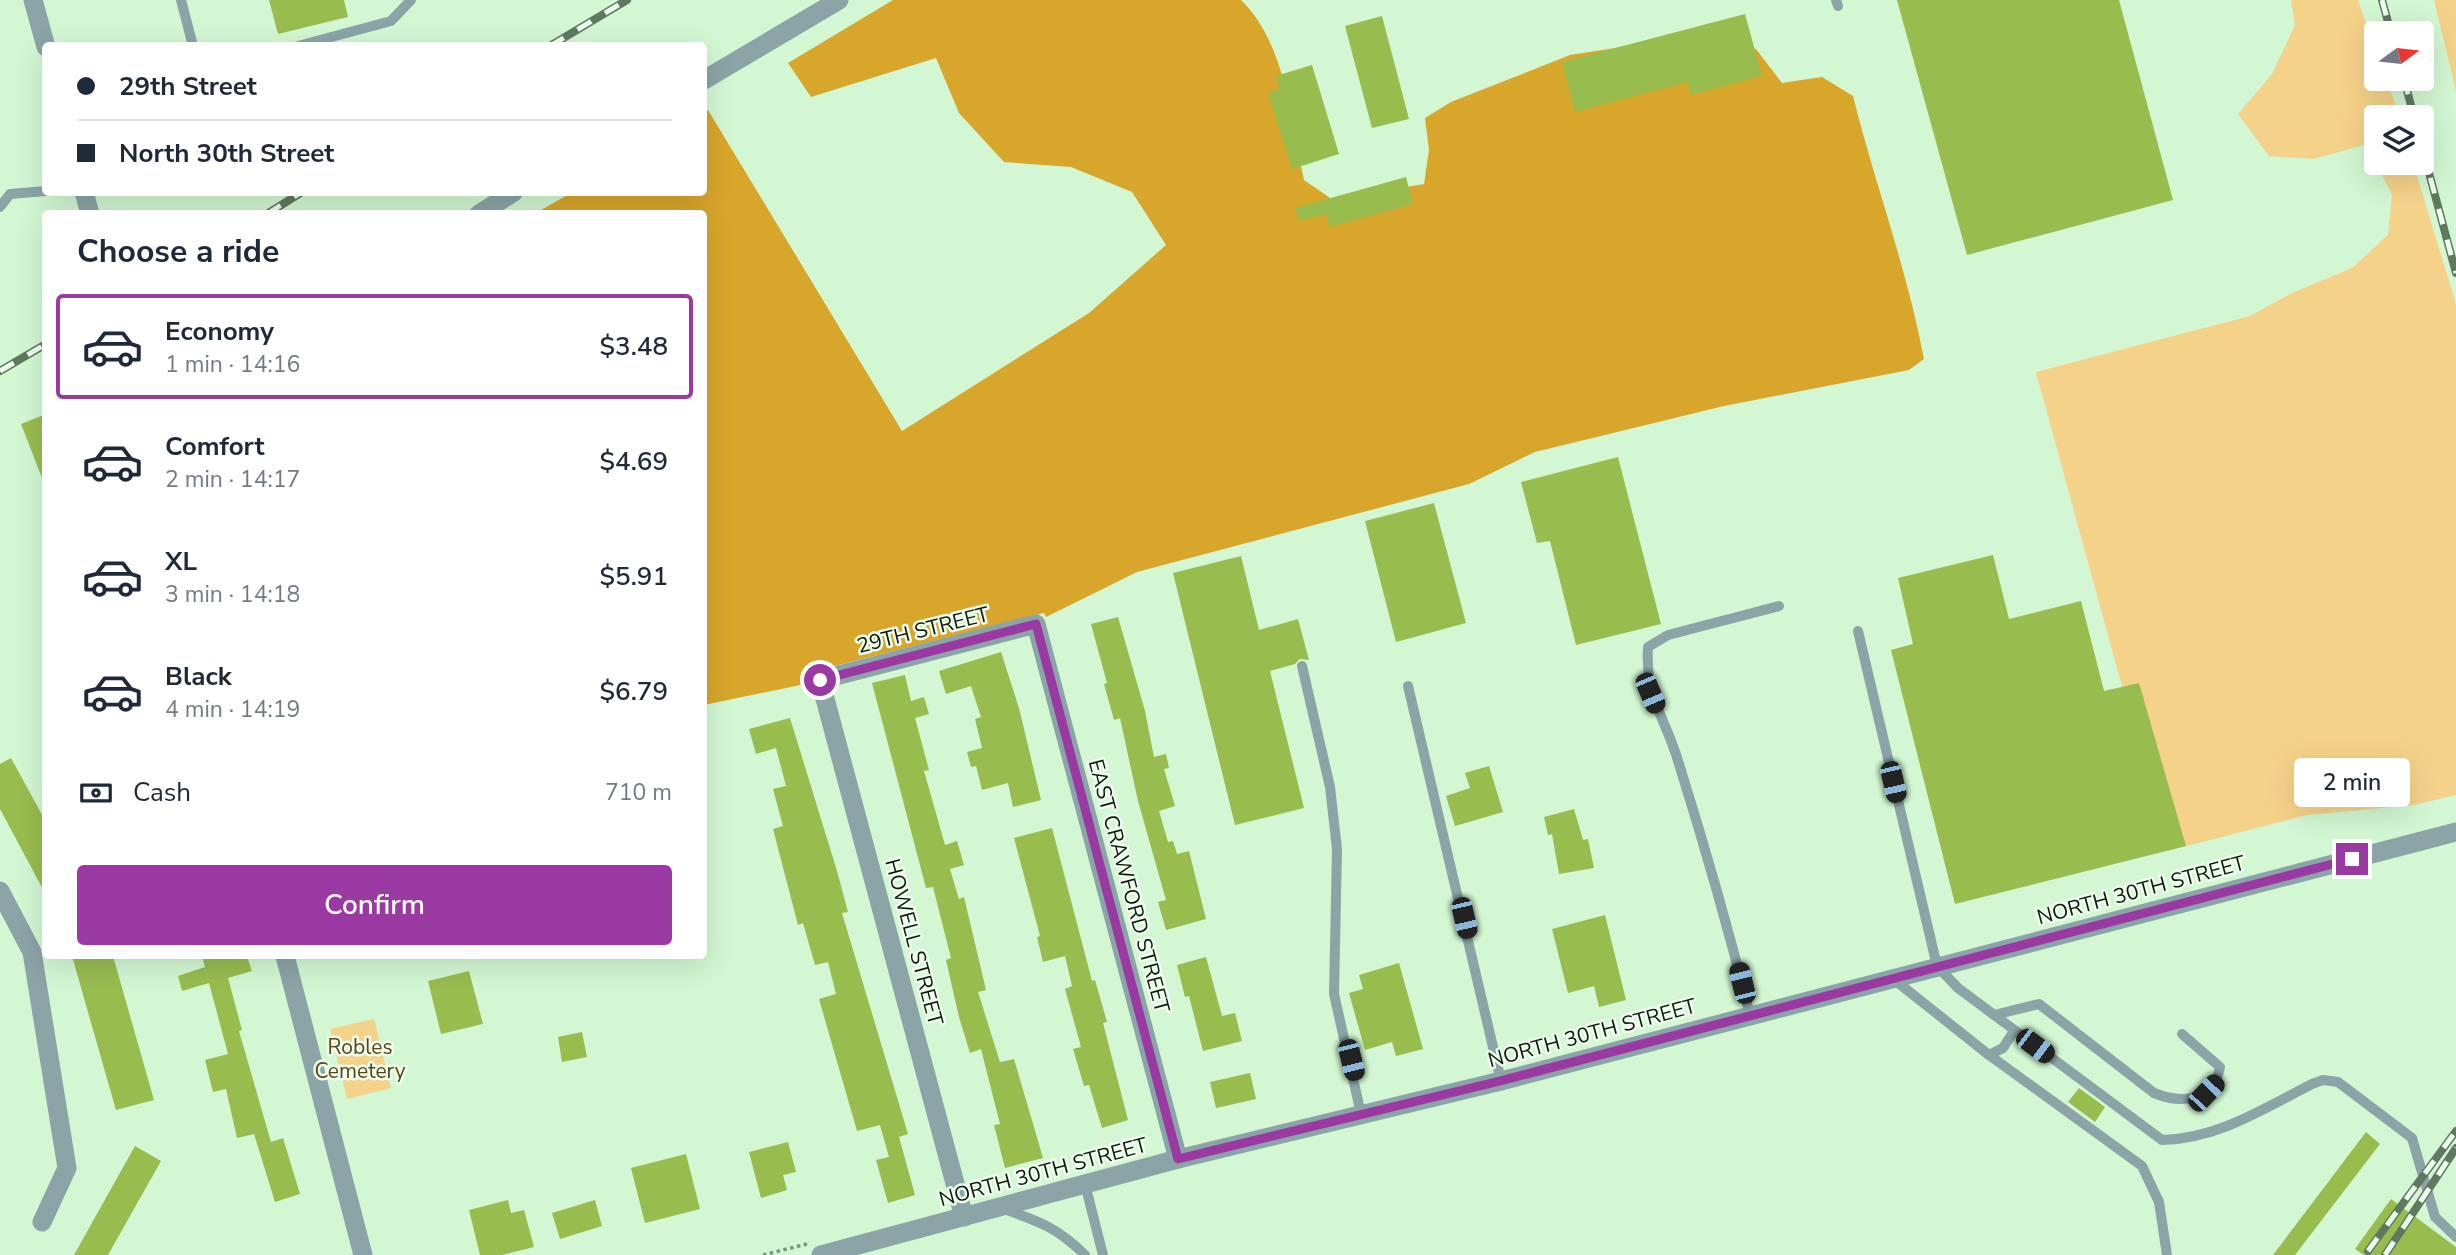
<!DOCTYPE html>
<html lang="en">
<head>
<meta charset="utf-8">
<style>
  :root { --surface:#fff; --page:#f6f6f7; --text:#1f2937; --muted:#747a83; --line:#e0e1e3; --accent:#9a39a1 }
  body { margin:0; font-family:"Nunito Sans",sans-serif; background:var(--page); color:var(--text); height:100vh; display:flex; flex-direction:column; font-size:26px; white-space:nowrap }
  * { box-sizing:border-box; margin:0 }
  p { font-size:23px; color:var(--muted) }
  .icon { flex:none; width:38px; height:38px; fill:none; stroke:currentColor; stroke-width:2; stroke-linecap:round; stroke-linejoin:round }
  .map { position:relative; flex:1; overflow:hidden }
  .details { position:absolute; left:42px; top:210px; width:665px; height:749px; display:flex; flex-direction:column; background:var(--surface); border-radius:7px; box-shadow:0 7px 28px #0002 }
  .details>* { flex:none }
  .banner { position:absolute; left:42px; top:42px; width:665px; height:154px; border-radius:7px; box-shadow:0 7px 28px #0002; display:grid; align-content:center; height:154px; padding:0 35px; background:var(--surface) }
  .needle { width:46px; rotate:75deg }
  .controls { position:absolute; left:2364px; top:21px; display:grid; gap:14px }
  .controls a { display:grid; place-items:center; width:70px; height:70px; border-radius:7px; background:var(--surface); box-shadow:0 7px 28px #0002; font-size:35px }
  .end { position:absolute; width:32px; height:32px; margin:-16px; border:9px solid #9a39a1; background:#fff; box-shadow:0 0 0 4px #fff }
  .from { border-radius:50% }
  .bubble { position:absolute; height:49px; border-radius:7px; background:var(--surface); box-shadow:0 7px 28px #0002; font-size:23px; font-weight:600; line-height:49px; text-align:center }
  .car { position:absolute; width:21px; height:42px; margin:-21px -10px; border-radius:9px; box-shadow:0 0 5px 2px #0007; background:linear-gradient(#222 24%,#8ab4d8 0 40%,#222 0 76%,#8ab4d8 0 86%,#222 0) }
  .banner b { display:flex; align-items:center; gap:24px; height:66px; font-size:26px }
  .banner b+b { border-top:2px solid var(--line) }
  .banner i { width:18px; height:18px; background:var(--text) }
  ul { padding:0; list-style:none }
  li { display:flex; align-items:center; gap:21px; height:105px; margin:0 14px 10px; padding:0 21px; border:4px solid transparent; border-radius:7px }
  li div { flex:1 }
  li b { display:block; font-size:26px }
  li em { font-style:normal; font-weight:600 }
  li.active { border-color:var(--accent) }
  li>.icon { width:63px; height:63px; stroke-width:1.5 }
  h2 { padding:0 35px; font-size:32px; line-height:84px }
  .pay { display:flex; align-items:center; gap:18px; height:77px; padding:0 35px; font-size:26px }
  .pay p { margin-inline-start:auto }
  .button { display:flex; gap:14px; margin-top:auto; padding:14px 35px }
  .button a { flex:1; height:80px; border-radius:7px; background:var(--accent); color:#fff; font-size:28px; font-weight:600; line-height:80px; text-align:center }
  .map>svg:first-child { display:block }
</style>
</head>
<body>
<div class="map">
<svg width="2456" height="1255" viewBox="0 0 2456 1255">
  <rect width="100%" height="100%" fill="#d2f7d2"/>
  <g fill="#f5d289">
    <polygon points="2291,0 2358,0 2376,53 2376,79 2386,79 2400,117 2376,117 2376,163 2413,163 2456,304 2456,795 2413,805 2307,815 2167,851 2036,372 2250,316 2292,293 2352,268 2388,235 2392,195 2367,144 2314,159 2269,156 2238,114 2272,74 2295,25"/>
    <polygon points="2434,0 2456,0 2456,91"/>
    <polygon points="374,1019 391,1088 347,1099 330,1029"/>
  </g>
  <path fill="#d8a62b" d="M893,0H1241C1286,44 1291,120 1304,180L1333,200L1424,184L1429,150L1425,118L1451,102L1570,55L1699,35L1756,49L1782,83L1822,77L1853,96C1875,184 1907,269 1924,359L1909,370L1724,406L1535,452L1469,484L1137,572L1046,617L1044,613L807,673L810,683L805,684L704,705V214H534L571,193L704,192V113L708,110L902,431L1089,313L1166,245L1132,192L1071,167L1004,162L959,113L936,58L811,97L788,63Z"/>
  <g fill="#99bc4f">
    <polygon points="269,0 344,0 348,17 278,34"/>
    <polygon points="1897,0 2119,0 2173,200 1967,255"/>
    <polygon points="1745,14 1762,76 1691,95 1688,82 1575,112 1562,62"/>
    <polygon points="1382,16 1409,119 1372,128 1345,26"/>
    <polygon points="1312,65 1339,154 1292,169 1268,93 1280,89 1276,76"/>
    <polygon points="1406,177 1413,204 1330,227 1326,214 1299,221 1295,208"/>
    <polygon points="46,414 46,483 44,483 21,424"/>
    <polygon points="1618,457 1661,624 1576,645 1550,541 1537,543 1521,482"/>
    <polygon points="1434,503 1466,623 1396,642 1365,521"/>
    <polygon points="1993,555 2009,619 2081,601 2104,691 2139,683 2186,846 1955,904 1891,650 1913,644 1898,578"/>
    <polygon points="1241,556 1259,630 1298,619 1309,660 1300,659 1295,664 1270,671 1304,808 1235,825 1173,573"/>
    <polygon points="1118,617 1145,711 1154,757 1166,754 1169,768 1164,769 1175,806 1159,811 1168,842 1173,841 1177,854 1189,851 1206,919 1166,930 1158,902 1166,900 1138,801 1120,718 1114,720 1104,684 1107,683 1091,624"/>
    <polygon points="1001,652 1019,708 1041,800 1013,807 1008,783 982,790 976,766 971,767 967,752 982,748 975,719 981,717 971,686 946,694 939,671"/>
    <polygon points="905,675 911,701 924,697 929,714 915,718 929,770 924,771 945,845 957,841 964,865 950,869 959,899 964,897 986,990 978,992 1000,1062 1014,1059 1043,1158 1005,1168 994,1125 1000,1124 981,1049 970,1053 959,1017 946,960 951,958 933,887 926,888 872,683"/>
    <polygon points="790,718 837,871 848,912 842,913 908,1134 899,1137 915,1195 888,1203 876,1160 889,1157 880,1125 857,1131 819,999 836,994 828,962 815,965 803,923 798,925 773,829 783,826 773,789 786,786 776,748 756,754 749,729"/>
    <polygon points="11,758 46,822 46,895 0,809 0,764"/>
    <polygon points="1489,766 1503,812 1455,826 1446,796 1470,788 1465,773"/>
    <polygon points="1574,809 1583,840 1588,839 1594,868 1559,874 1552,834 1548,835 1544,817"/>
    <polygon points="1052,828 1092,981 1095,980 1107,1022 1103,1023 1128,1120 1102,1128 1089,1085 1084,1086 1073,1049 1081,1047 1065,989 1072,986 1065,956 1043,962 1037,937 1040,936 1014,838"/>
    <polygon points="1605,915 1626,1000 1599,1007 1594,986 1568,993 1552,929"/>
    <polygon points="72,956 113,956 154,1100 116,1110"/>
    <polygon points="202,956 247,956 252,971 228,978 242,1030 239,1031 271,1142 283,1138 300,1194 275,1202 254,1134 237,1138 226,1089 213,1092 205,1060 228,1054 209,983 182,991 178,976 205,967"/>
    <polygon points="1206,957 1222,1016 1235,1013 1242,1041 1203,1051 1189,996 1185,997 1177,965"/>
    <polygon points="1399,963 1423,1049 1396,1056 1392,1042 1365,1050 1349,993 1363,989 1359,975"/>
    <polygon points="469,971 483,1024 441,1034 428,981"/>
    <polygon points="582,1032 587,1057 562,1062 558,1037"/>
    <polygon points="1250,1073 1256,1099 1216,1108 1210,1082"/>
    <polygon points="2079,1088 2105,1107 2095,1122 2068,1102"/>
    <polygon points="2366,1132 2380,1144 2295,1255 2273,1255"/>
    <polygon points="788,1142 796,1172 783,1175 787,1190 761,1198 749,1152"/>
    <polygon points="135,1146 161,1161 108,1255 74,1255"/>
    <polygon points="686,1154 700,1209 645,1223 631,1168"/>
    <polygon points="2391,1199 2456,1247 2456,1255 2364,1255 2355,1249"/>
    <polygon points="508,1200 511,1213 524,1210 534,1247 502,1255 480,1255 469,1210"/>
    <polygon points="595,1200 602,1226 560,1239 552,1213"/>
  </g>
  <g fill="none" stroke-linecap="round" stroke-linejoin="round">
    <polyline stroke="#7b967b" stroke-width="3.5" stroke-dasharray="3.5 3.5" stroke-linecap="butt" points="763,1255 807,1244"/>
    <g stroke="#8ba4a7" stroke-width="10">
      <polyline points="181,0 193,46"/>
      <polyline points="1836,0 1838,6"/>
      <polyline points="298,46 391,21 411,0"/>
      <polyline points="0,207 10,194 46,191"/>
      <path d="M1858,631L1937,966L1958,988L2162,1140C2217,1139 2263,1109 2312,1084L2323,1080L2338,1082L2412,1138L2435,1217L2456,1237"/>
      <polyline points="1302,666 1330,787 1337,849 1334,994 1361,1114"/>
      <polyline points="1408,686 1501,1081"/>
      <polyline points="1892,978 1989,1055 2003,1048 2014,1031"/>
      <path d="M1750,1015C1729,931 1705,847 1679,764C1666,718 1645,699 1648,647L1668,635L1779,606"/>
      <path d="M1994,1015L2039,1004L2154,1093C2181,1104 2214,1102 2220,1067L2182,1034"/>
      <polyline points="1989,1055 2142,1166 2159,1202 2167,1255"/>
      <polyline points="1085,1184 1103,1255"/>
      <path d="M1001,1208C1038,1221 1057,1227 1085,1255"/>
    </g>
    <g stroke="#8ba4a7" stroke-width="19">
      <polyline points="0,891 32,952 67,1168 42,1222"/>
      <polyline points="964,1217 820,680 1036,624 1178,1159"/>
      <polyline points="821,1255 1178,1159 1501,1081 2456,832"/>
    </g>
    <g stroke="#8ba4a7" stroke-width="19">
      <polyline points="33,0 46,47"/>
      <polyline points="704,80 839,0"/>
      <polyline points="84,192 90,214"/>
      <polyline points="479,214 514,192"/>
      <polyline points="285,956 363,1255"/>
      <polyline points="833,1252 833,1255"/>
    </g>
    <defs>
      <g id="rail">
        <polyline points="2382,0 2391,33"/>
        <polyline points="550,46 627,0"/>
        <polyline points="2404,79 2414,117"/>
        <polyline points="2422,147 2456,273"/>
        <polyline points="267,214 302,192"/>
        <polyline points="0,371 46,344"/>
        <polyline points="2368,1251 2456,1131"/>
        <polyline points="2385,1255 2456,1148"/>
      </g>
    </defs>
    <use href="#rail" stroke="#607860" stroke-width="8"/>
    <use href="#rail" stroke="#effdee" stroke-width="5" stroke-dasharray="16" stroke-linecap="butt"/>
  </g>
  <g fill="none" stroke-linecap="round" stroke-linejoin="round">
    <polyline stroke="#9a39a1" stroke-width="9" points="820,680 1036,624 1178,1159 1500,1081 2352,859"/>
  </g>
  <g text-anchor="middle" dominant-baseline="central" stroke-width="5" stroke-linejoin="round" paint-order="stroke">
    <g font-size="21" fill="#0c190c" stroke="#effdee">
      <text transform="translate(923 630) rotate(-14)">29TH STREET</text>
      <text transform="translate(1129 886) rotate(75)">EAST CRAWFORD STREET</text>
      <text transform="translate(2141 890) rotate(-15)">NORTH 30TH STREET</text>
      <text transform="translate(914 942) rotate(75)">HOWELL STREET</text>
      <text transform="translate(1592 1033) rotate(-15)">NORTH 30TH STREET</text>
      <text transform="translate(1043 1172) rotate(-15)">NORTH 30TH STREET</text>
    </g>
    <g font-size="21" fill="#5a4516" stroke="#effdee">
      <text x="360" y="1047">Robles<tspan x="360" dy="24">Cemetery</tspan></text>
    </g>
  </g>
</svg>
<div class="controls">
<a><svg class="needle" viewBox="-14 -14 28 28"><path d="M0-13l5 13h-10z" fill="#e53935"/><path d="M0 13l5-13h-10z" fill="#747a83"/></svg></a>
<a><svg class="icon" aria-label="layers" viewBox="0 0 24 24"><path d="M12 4l9 5-9 5-9-5zM3 14l9 5 9-5"/></svg></a>
</div>
<i class="end from" style="left:820px;top:680px"></i>
<i class="end" style="left:2352px;top:859px"></i>
<div class="bubble" style="left:2294px;top:758px;width:116px">2 min</div>
<i class="car" style="left:1650px;top:693px;rotate:157deg"></i>
<i class="car" style="left:1893px;top:782px;rotate:167deg"></i>
<i class="car" style="left:1464px;top:918px;rotate:167deg"></i>
<i class="car" style="left:1742px;top:983px;rotate:346deg"></i>
<i class="car" style="left:2035px;top:1046px;rotate:127deg"></i>
<i class="car" style="left:1351px;top:1060px;rotate:166deg"></i>
<i class="car" style="left:2206px;top:1093px;rotate:44deg"></i>
<div class="banner">
<b><i class="from"></i>29th Street</b>
<b><i></i>North 30th Street</b>
</div>
<section class="details">
<h2>Choose a ride</h2>
<ul>
<li class="active"><svg class="icon" aria-label="car" viewBox="0 0 24 24"><path d="M5 17H2v-5l4-1 3-4h7l3 4 3 1v5h-3M9 17h6M6 11h13"/><circle cx="7" cy="17" r="2"/><circle cx="17" cy="17" r="2"/></svg><div><b>Economy</b><p>1 min · 14:16</p></div><em>$3.48</em></li>
<li><svg class="icon" aria-label="car" viewBox="0 0 24 24"><path d="M5 17H2v-5l4-1 3-4h7l3 4 3 1v5h-3M9 17h6M6 11h13"/><circle cx="7" cy="17" r="2"/><circle cx="17" cy="17" r="2"/></svg><div><b>Comfort</b><p>2 min · 14:17</p></div><em>$4.69</em></li>
<li><svg class="icon" aria-label="car" viewBox="0 0 24 24"><path d="M5 17H2v-5l4-1 3-4h7l3 4 3 1v5h-3M9 17h6M6 11h13"/><circle cx="7" cy="17" r="2"/><circle cx="17" cy="17" r="2"/></svg><div><b>XL</b><p>3 min · 14:18</p></div><em>$5.91</em></li>
<li><svg class="icon" aria-label="car" viewBox="0 0 24 24"><path d="M5 17H2v-5l4-1 3-4h7l3 4 3 1v5h-3M9 17h6M6 11h13"/><circle cx="7" cy="17" r="2"/><circle cx="17" cy="17" r="2"/></svg><div><b>Black</b><p>4 min · 14:19</p></div><em>$6.79</em></li>
</ul>
<div class="pay"><svg class="icon" aria-label="cash" viewBox="0 0 24 24"><path d="M3 7h18v10H3z"/><circle cx="12" cy="12" r="2"/></svg>Cash<p>710 m</p></div>
<div class="button"><a>Confirm</a></div>
</section>
</div>
</body>
</html>
